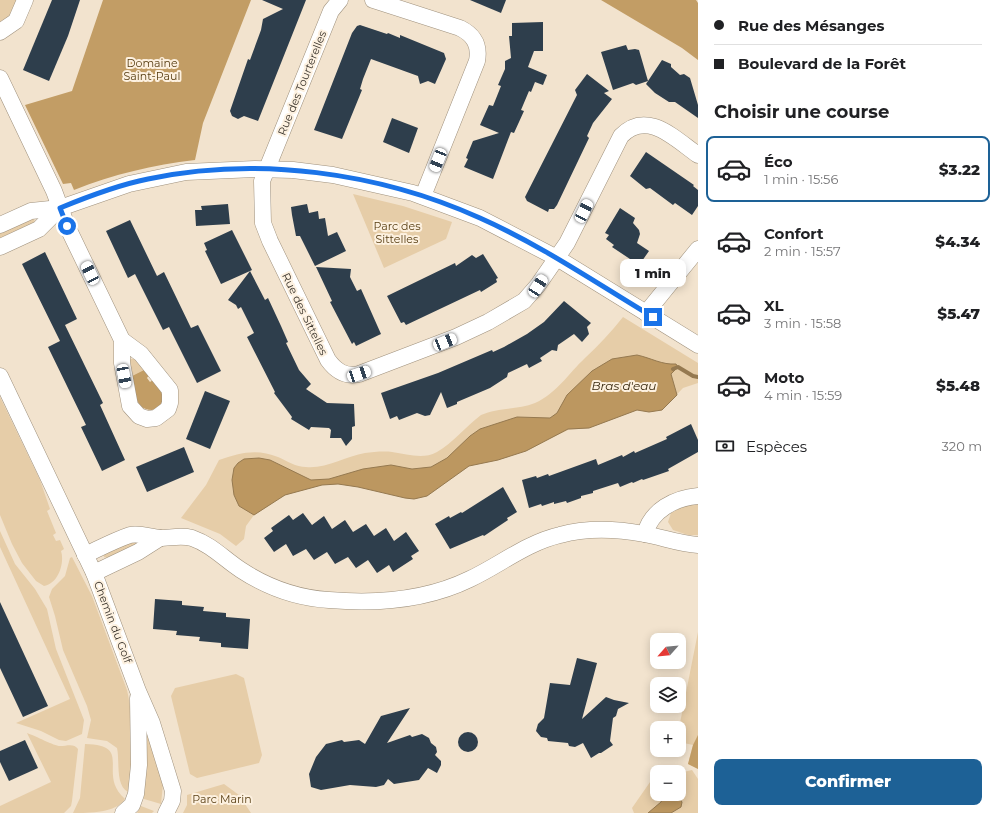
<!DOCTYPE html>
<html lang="fr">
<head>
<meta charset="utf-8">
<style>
  :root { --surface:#fff; --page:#f6f6f6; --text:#202124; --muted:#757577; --line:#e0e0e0; --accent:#1d6196 }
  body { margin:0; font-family:Montserrat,sans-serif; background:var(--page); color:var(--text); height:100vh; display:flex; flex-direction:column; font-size:15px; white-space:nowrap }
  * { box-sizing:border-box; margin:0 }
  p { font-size:13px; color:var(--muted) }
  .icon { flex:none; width:22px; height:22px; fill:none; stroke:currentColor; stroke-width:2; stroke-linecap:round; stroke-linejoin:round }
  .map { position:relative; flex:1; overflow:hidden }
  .sheet { display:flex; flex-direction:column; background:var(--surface); width:300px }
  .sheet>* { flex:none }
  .banner { display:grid; align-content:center; height:88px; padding:0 16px; background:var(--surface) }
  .needle { width:26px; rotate:243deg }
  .fabs { position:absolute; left:650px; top:633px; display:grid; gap:8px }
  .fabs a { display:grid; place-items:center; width:36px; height:36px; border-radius:8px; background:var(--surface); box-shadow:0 2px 10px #0003; font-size:20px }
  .end { position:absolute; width:18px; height:18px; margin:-9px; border:5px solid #1a73e8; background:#fff; box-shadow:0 0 0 2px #fff }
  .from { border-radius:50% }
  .bubble { position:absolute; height:28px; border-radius:8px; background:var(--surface); box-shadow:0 2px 10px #0003; font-size:13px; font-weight:800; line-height:28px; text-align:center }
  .car { position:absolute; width:12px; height:24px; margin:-12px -6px; border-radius:5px; box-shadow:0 0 3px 1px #0007; background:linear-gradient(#fff 24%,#345 0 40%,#fff 0 76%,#345 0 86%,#fff 0) }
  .banner b { display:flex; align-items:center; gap:14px; height:38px; font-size:15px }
  .banner b+b { border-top:1px solid var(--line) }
  .banner i { width:10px; height:10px; background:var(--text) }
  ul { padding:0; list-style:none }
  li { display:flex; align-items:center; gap:12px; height:66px; margin:0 8px 6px; padding:0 8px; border:2px solid transparent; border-radius:8px }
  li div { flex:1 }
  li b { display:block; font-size:15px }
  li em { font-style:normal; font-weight:800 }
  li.active { border-color:var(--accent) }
  li>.icon { width:36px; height:36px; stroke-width:1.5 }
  h2 { padding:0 16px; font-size:18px; line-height:48px }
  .pay { display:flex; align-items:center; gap:10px; height:44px; padding:0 16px; font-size:15px }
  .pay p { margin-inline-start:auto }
  .primary-button { display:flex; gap:8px; margin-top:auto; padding:8px 16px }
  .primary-button a { flex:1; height:46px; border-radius:8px; background:var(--accent); color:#fff; font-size:16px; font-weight:800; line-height:46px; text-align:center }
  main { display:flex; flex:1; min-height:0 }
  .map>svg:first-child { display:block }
</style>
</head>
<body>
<main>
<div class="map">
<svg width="698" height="813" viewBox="0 0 698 813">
  <rect width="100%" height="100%" fill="#f2e3ce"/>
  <g fill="#e6cda8">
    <polygon points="0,0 17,0 9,17 0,23"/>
    <polygon points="353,194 403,206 452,222 446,239 384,268"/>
    <polygon points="33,217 35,222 0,238 0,232"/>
    <path d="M623,317L698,363V383L683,388L662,410L649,412L637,410L589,428L568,430L526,451L498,460L469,466L427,496L414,499L405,498L377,490L338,484L322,485L285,495L254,515L246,526L244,539L236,546L220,534L181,518L206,485L219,460C239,453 257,448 278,457C287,461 296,467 306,467C326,469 346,456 365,453C373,452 384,451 392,452C408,454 422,460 437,452C453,443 466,426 481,415C498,407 518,410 535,403C556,394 569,373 585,358C599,345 611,332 623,317Z"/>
    <polygon points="131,359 135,359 144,370 132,376 130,360"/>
    <path d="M0,397L40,480L50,509L47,511L56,533L53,535L56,541L60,540L64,549L61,551C65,563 58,584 44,586L36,581L22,563L12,544L0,515Z"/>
    <polygon points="698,504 698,535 688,535 673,530 668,522 671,513 684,506"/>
    <polygon points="0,531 15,564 35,589 47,609 56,649 84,720 82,734 66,741 59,740 41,731 16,723 70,699 0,547"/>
    <polygon points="132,541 137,542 137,544 108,558 104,557 104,554"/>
    <path d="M72,557L92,596L127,690C134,720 134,762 128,792C115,785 120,761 117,748L107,741L87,738L91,720L87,706L63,650L55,616L49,597L52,589L65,576L70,558Z"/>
    <polygon points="698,632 698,769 688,764 693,745 679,742 679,728"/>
    <polygon points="236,674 244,678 262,755 259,763 197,778 190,774 171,696 175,688"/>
    <polygon points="144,726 147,726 163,784 161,804 144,799"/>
    <path d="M27,733C36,736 54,746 60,746C67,746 74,743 78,749L72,801L71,806L64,813H0V806L51,782Z"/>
    <path d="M85,744C135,745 96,774 125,799C116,813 90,813 73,813L80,798Z"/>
    <polygon points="692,770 698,779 698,813 634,813 632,808 657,772 657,794 679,794 679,773"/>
    <polygon points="224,784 239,795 251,813 183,813 187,805 187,795"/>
    <polygon points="141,806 154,811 152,813 137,813"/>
  </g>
  <g fill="#c29d65">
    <path d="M103,0H251L203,123L195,160C153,165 114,174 74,190L71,183L63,184L25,105L72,91Z"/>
    <polygon points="601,0 696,0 698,3 698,60 682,48"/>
    <path d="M144,370L149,375L147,378L150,382L153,380C161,391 171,403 152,410C134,410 135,390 132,376Z"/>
    <polygon points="698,735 698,769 688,764 693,745"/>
  </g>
  <g fill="#bc9760" stroke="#957950">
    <path d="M637,355C651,358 662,365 676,364L678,367L671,374L677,395L662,410L649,412L637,410L589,428L568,429L526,451L498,460L469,466L427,496L414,499L405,498L358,487L338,484L322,485L285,495L254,515L239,506L234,495L232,480L234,468L238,463L244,459L259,458L270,460L311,480L329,479L363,469L391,465L412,469L431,467L447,458L470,436L480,429L517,417L550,418L557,413L567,395L592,371L612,359Z"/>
    <polygon points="664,794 676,794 682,802 681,807 671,813 648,813 661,802"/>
  </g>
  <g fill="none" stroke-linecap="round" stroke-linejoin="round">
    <polyline stroke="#957950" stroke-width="4" points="673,369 678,367 693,376 698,377"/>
  </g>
  <g fill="#2e3e4c">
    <polygon points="52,0 80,0 68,36 49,81 23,70"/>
    <polygon points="262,0 306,0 258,121 244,116 238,119 232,116 230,111 248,59 250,60 261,30 263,19 283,9"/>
    <polygon points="470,0 506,0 501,13"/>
    <polygon points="543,22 543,51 534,51 528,67 547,75 543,85 535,82 531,92 529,91 521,110 524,111 514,133 511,132 493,179 464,167 468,159 466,158 473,141 499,133 480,125 489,105 493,106 501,86 498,85 505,69 505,61 511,58 509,36 512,36 512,23"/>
    <polygon points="360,25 387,34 388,33 400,38 400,35 444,53 446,59 435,84 428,81 420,84 418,76 371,59 363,79 360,89 362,90 342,139 314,130 352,33 357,26"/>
    <polygon points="626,45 628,50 635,49 639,50 648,81 662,60 671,64 671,67 680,75 684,74 690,78 698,105 698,118 675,102 669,102 655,93 646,84 648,81 636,85 633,83 613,90 601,52"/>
    <polygon points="587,74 609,91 604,93 612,99 593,123 587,136 589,138 557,205 554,209 549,209 548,212 527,201 525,197 577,95 575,90"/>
    <polygon points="392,118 418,128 409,153 383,142"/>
    <polygon points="646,152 694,185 693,186 698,190 698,206 692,215 675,203 673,205 650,188 646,189 630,176"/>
    <polygon points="228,204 230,224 196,226 195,210 202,210 201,206"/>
    <polygon points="307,204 309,213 318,211 319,219 325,218 328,236 337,232 346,251 315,266 300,236 296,236 292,215 291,207"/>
    <polygon points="620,208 635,218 633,223 639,230 640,234 637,243 649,251 642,261 638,259 636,263 612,247 614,245 606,239 609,235 605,233"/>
    <polygon points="130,220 157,276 164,272 191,328 198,325 221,371 197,383 169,327 163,330 135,274 128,278 106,231"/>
    <polygon points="232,230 252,270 250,271 265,300 268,298 281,326 288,342 286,343 299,370 311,384 306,389 327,403 354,404 355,426 352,427 352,439 346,446 341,438 330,438 331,430 329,428 311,427 309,430 291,419 292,417 274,393 275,392 247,337 254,333 241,307 238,309 236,305 228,300 250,271 221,284 205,251 207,250 204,243"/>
    <polygon points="45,252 77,319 65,325 103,403 100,405 125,460 102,471 81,427 86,425 48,347 60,341 22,264"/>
    <polygon points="483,254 498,278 496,279 497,282 481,292 480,290 406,325 404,322 401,323 387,296 455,263 456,266 472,255 476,258"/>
    <polygon points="316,267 351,269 350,277 357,291 361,289 381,334 356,346 354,342 352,344 330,302 332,301"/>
    <polygon points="564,301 591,323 587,327 589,334 582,342 574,334 558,345 557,351 552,350 540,358 542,361 529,368 527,364 508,373 507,377 490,388 457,402 457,404 447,408 441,392 430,415 425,416 417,413 399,420 397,416 390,419 381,393 438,373 492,350 493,352 504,347 527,334 544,322"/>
    <polygon points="205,391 230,401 210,449 186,439"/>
    <polygon points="691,424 698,440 698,452 668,469 669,471 643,480 642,479 633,483 632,482 620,487 618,483 593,491 593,493 581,496 581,498 567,503 566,501 554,504 554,502 542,506 541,504 529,508 522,480 536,476 537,478 548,474 549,476 596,459 598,465 622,455 623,457 634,451 635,453 667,439 666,437"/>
    <polygon points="184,447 194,472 147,492 136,467"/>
    <polygon points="503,487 517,512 507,518 508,520 484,536 483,535 450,549 435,524 449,516 450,518 461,512 462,513"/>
    <polygon points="303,513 312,525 324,516 332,529 345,520 353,532 366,524 374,536 386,528 394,541 406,532 419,551 411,556 413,559 393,572 389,565 377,573 368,560 356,568 348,557 335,564 327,552 314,560 306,549 293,556 286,544 274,552 264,538 273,531 271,528 289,515 293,520"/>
    <polygon points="155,599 182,601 182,605 204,607 203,611 226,613 226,617 250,619 248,649 221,647 221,643 199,641 200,637 176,635 177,631 153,629"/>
    <polygon points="0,602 48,706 23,717 0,668"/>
    <polygon points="577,658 597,663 582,719 606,697 614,700 629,703 618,709 616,716 613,718 610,741 613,745 601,753 599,753 591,758 583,743 575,747 569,746 568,743 548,741 547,738 541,737 536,731 538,724 544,718 550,683 570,685"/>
    <polygon points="410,708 387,743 410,735 412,737 422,734 429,738 431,743 436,747 437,752 435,755 441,761 441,765 437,773 428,768 419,780 394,784 388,779 384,785 376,787 350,785 321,790 311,787 309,774 316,757 326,744 342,740 344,742 359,740 365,744 381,716"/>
    <circle cx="468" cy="742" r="10"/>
    <polygon points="25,740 38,768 9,781 0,762 0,751"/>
  </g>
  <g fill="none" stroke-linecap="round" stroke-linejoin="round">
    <defs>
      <g id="minor">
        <path d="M340,0L331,11L262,181L263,223L270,241L328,360C336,371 345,377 359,374L456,337L488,322L524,301L538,285L567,243L621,136C647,109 675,139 698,155"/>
        <path d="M373,0L460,28C474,35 480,45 477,61L423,196"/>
        <polyline points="0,32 16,21 25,0"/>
        <polyline points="0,78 54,191 67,226 122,340 122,363 130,406 139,416 147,419 156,418 168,409 170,403 170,390 141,354 122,340"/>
        <polyline points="0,225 31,211 60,208 129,184 186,172 255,169 293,170 333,175 413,193 480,218 557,258 698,345"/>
        <polyline points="0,247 39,229 60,208"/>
        <polyline points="646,313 698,249"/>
        <polyline points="0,376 94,573 138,691 152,723 173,791 172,801 166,813"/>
        <path d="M645,534C651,510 675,498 698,496"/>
        <path d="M85,555C100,548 115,540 130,535C140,533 150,537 160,538C170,538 181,535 192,538C212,545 224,559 241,570C267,587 298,598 329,600C376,604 427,600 470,579C500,565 526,543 560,535C586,528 617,529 644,534C662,537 679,544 698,545"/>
        <polyline points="94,573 138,552 160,538"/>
        <polyline points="123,813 132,805 136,794 139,765 138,698"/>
      </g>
    </defs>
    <use href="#minor" stroke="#9f917d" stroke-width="17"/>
    <use href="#minor" stroke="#fff" stroke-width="16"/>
  </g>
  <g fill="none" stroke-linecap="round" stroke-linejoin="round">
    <path stroke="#1a73e8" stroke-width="5" d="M67,226L60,208C89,196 118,185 148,179C257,156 378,172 480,218C541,245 596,283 653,317"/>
  </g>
  <g text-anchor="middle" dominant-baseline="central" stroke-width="4" stroke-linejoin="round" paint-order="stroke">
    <g font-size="11" fill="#573d11" stroke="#fdf1e0">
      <text x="152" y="63">Domaine<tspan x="152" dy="13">Saint-Paul</tspan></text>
      <text x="397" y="226">Parc des<tspan x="397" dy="13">Sittelles</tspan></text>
      <text x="222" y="799">Parc Marin</text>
    </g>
    <g font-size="11" fill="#3a342c" stroke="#fdf1e0">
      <text transform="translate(302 83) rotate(-68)">Rue des Tourterelles</text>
      <text transform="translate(305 314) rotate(64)">Rue des Sittelles</text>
      <text transform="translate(113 622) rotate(69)">Chemin du Golf</text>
    </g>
    <g font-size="12" font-style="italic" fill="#36260c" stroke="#fdf1e0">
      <text x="624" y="385">Bras d'eau</text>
    </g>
  </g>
</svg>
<div class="fabs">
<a><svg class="needle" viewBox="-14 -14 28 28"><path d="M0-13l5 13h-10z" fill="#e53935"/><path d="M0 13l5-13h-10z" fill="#757577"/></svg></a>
<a><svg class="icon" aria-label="layers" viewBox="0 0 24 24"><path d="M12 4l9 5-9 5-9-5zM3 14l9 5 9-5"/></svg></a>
<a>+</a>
<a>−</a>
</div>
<i class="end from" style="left:67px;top:226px"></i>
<i class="end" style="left:653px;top:317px"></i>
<div class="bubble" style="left:620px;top:259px;width:66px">1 min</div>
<i class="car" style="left:438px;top:160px;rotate:202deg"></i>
<i class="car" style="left:584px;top:211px;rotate:26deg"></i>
<i class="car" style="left:90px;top:273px;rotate:334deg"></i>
<i class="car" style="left:538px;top:286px;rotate:33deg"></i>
<i class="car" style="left:445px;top:342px;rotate:68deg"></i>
<i class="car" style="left:359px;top:374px;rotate:71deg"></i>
<i class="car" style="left:124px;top:376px;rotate:169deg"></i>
</div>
<section class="sheet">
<div class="banner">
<b><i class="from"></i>Rue des Mésanges</b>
<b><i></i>Boulevard de la Forêt</b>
</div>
<h2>Choisir une course</h2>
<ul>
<li class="active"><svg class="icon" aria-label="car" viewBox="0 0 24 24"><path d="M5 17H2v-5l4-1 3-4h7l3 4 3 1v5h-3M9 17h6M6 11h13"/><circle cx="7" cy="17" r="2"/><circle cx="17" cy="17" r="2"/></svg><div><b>Éco</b><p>1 min · 15:56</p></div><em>$3.22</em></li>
<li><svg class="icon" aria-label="car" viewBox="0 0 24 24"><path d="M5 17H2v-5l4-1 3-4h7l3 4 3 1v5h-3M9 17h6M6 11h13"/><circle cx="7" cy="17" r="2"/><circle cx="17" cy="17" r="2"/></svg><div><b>Confort</b><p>2 min · 15:57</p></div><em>$4.34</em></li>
<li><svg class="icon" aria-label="car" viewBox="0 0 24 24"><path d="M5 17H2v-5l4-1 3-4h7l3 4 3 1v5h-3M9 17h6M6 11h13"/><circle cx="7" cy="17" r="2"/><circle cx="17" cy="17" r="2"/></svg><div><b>XL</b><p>3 min · 15:58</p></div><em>$5.47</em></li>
<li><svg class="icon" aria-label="car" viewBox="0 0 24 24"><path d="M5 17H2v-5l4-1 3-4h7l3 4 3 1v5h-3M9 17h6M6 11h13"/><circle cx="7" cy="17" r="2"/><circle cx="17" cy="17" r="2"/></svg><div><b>Moto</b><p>4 min · 15:59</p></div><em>$5.48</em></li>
</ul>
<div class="pay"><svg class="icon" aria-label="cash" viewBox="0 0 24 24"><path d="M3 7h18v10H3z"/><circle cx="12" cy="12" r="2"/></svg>Espèces<p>320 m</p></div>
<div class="primary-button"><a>Confirmer</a></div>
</section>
</main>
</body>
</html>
